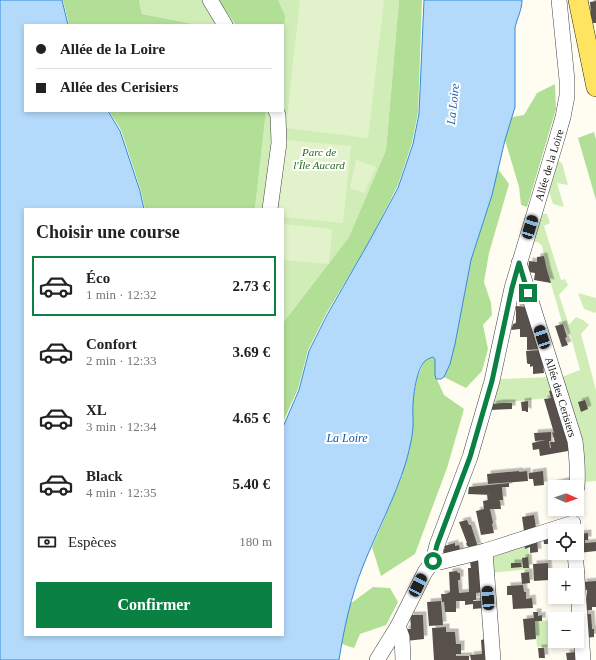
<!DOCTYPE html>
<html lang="fr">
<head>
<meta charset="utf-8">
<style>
  :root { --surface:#fff; --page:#f6f6f6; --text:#222; --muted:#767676; --line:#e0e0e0; --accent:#0b8043 }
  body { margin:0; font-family:Georgia,serif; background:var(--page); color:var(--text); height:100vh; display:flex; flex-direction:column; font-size:15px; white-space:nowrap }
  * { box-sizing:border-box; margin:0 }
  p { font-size:13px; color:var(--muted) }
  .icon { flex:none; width:22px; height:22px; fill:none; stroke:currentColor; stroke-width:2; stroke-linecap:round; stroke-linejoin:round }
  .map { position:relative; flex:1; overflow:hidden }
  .drawer { position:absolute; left:24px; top:208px; width:260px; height:428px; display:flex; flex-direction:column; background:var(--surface); border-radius:0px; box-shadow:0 2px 6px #0003 }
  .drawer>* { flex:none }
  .hud { position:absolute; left:24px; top:24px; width:260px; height:88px; border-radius:0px; box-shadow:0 2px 6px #0003; display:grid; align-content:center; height:88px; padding:0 12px; background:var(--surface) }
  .needle { width:26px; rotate:92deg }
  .tools { position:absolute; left:548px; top:480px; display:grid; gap:8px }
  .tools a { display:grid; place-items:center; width:36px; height:36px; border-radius:0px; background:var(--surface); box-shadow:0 2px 6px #0003; font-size:20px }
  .end { position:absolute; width:18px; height:18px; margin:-9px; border:5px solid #0b8043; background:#fff; box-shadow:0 0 0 2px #fff }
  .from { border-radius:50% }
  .car { position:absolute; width:12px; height:24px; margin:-12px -6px; border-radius:5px; box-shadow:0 0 3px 1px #0007; background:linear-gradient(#222 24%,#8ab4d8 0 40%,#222 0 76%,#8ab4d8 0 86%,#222 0) }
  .hud b { display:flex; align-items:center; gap:14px; height:38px; font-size:15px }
  .hud b+b { border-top:1px solid var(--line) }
  .hud i { width:10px; height:10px; background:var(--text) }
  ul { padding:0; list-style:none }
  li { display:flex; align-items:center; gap:12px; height:60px; margin:0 8px 6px; padding:0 4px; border:2px solid transparent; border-radius:0px }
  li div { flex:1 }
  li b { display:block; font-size:15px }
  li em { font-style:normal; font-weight:800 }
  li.selected { border-color:var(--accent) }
  li>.icon { width:36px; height:36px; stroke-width:1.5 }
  h2 { padding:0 12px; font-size:18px; line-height:48px }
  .pay { display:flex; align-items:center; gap:10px; height:44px; padding:0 12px; font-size:15px }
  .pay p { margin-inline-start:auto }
  .button { display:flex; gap:8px; margin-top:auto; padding:8px 12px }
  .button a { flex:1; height:46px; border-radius:0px; background:var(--accent); color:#fff; font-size:16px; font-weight:800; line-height:46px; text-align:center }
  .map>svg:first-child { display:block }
</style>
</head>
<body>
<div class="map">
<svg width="596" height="660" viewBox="0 0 596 660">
  <defs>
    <filter id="shadow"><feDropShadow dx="3.5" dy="-3.5" stdDeviation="0" flood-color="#0004"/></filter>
  </defs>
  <rect width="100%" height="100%" fill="#fffdf2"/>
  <g fill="#d0edb8">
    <polygon points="139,0 399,0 386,150 349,237 283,323 283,209 255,209 266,111 283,111 283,25 196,25 193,24 142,14"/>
    <polygon points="556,160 562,163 568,185 557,183 564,207 553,204 548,189"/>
    <polygon points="541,214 547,214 550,223 544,226 561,280 565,279 568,285 559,295 569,325 576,317 583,320 589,325 581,334 596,390 596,481 581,482 559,378 580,370 571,337 562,322 547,270 542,246 538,242 535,242 531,248"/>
    <polygon points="578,293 596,298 596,312 595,313 584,309"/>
    <polygon points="550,377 556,397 493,404 499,379"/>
    <polygon points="528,541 530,569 489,573 490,553"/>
    <polygon points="555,620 555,641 575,641 576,645 537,647 535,621"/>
  </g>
  <g fill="#b2df96">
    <polygon points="63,0 139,0 142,14 193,24 196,25 69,25"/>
    <polygon points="219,0 278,0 285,16 283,40 283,25 236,25"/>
    <polygon points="399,0 422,0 418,113 412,143 398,185 370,240 326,314 308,350 298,389 283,422 283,323 349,237 386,150"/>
    <polygon points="555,84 556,109 527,207 521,205 519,187 505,140 512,117 524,115 537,93"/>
    <polygon points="109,111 266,111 255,209 145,209 141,191 121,130"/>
    <polygon points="594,132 596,140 596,200 578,138"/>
    <polygon points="498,169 509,184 489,253 484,282 491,303 492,315 483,325 488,349 482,371 466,388 444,377 450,364 455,344 471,260 492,195"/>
    <polygon points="433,357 435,359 435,375 444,395 464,409 447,468 415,554 381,576 372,547 383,522 401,478 411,441 413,425 412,405 417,378 424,362 428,358"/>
    <polygon points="373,587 390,588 398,602 386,625 360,634 354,648 342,644 344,628 350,604"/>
  </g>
  <g fill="#e2f3cb">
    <polygon points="300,0 384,0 368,138 286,128"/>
    <polygon points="286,140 351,146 343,223 283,217 283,209 279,209"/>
    <polygon points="356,160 376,167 364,193 350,188"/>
    <polygon points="283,224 332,229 329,264 283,260"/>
  </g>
  <path fill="#b3dafa" stroke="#348ad7" d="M0,0H62L68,25H25V111H108L120,131L140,191L144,209H25V635H283V427L299,390L309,351L327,315L370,240L398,188L413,144L419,114L424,0H522C522,10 517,18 515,28V107L505,140L492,195L471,260L455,344L450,364L444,377L441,379H436L435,375V359L433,357C430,358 427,359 425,361C415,371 412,403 413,417C414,432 410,447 406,462C395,498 377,531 363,566C351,596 344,628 339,660H0Z"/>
  <g fill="#59514b" filter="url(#shadow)">
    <polygon points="596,1 596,23 593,23 591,16 590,2"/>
    <polygon points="544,256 547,270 551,283 534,280 535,273 528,272 529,261 537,262 537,257"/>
    <polygon points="516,306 528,307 541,349 527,350 527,337 520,337 520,329 511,330 513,324 516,323"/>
    <polygon points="563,324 567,337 565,338 568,345 562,347 555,326"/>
    <polygon points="541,350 544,373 533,374 533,366 530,367 530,364 528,364 527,363 526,351"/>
    <polygon points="554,390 571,446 568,446 568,451 540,456 539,449 533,450 532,443 545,440 535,441 534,433 551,432 551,441 549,441 550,448 551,448 550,442 555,442 552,432 554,433 544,399 551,398 549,391"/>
    <polygon points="585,400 588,409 581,412 578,402"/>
    <polygon points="528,401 528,412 526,412 526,411 522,411 521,402"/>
    <polygon points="501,403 512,403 512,409 491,410 493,404"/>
    <polygon points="519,471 519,472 527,471 528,481 488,484 487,474"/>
    <polygon points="543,471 544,485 534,486 533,479 529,479 529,473"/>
    <polygon points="573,479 572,487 555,487 555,494 552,484"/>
    <polygon points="509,483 509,487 502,487 503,500 499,500 500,501 501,509 490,509 493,523 492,524 494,533 481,535 476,511 484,509 483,501 488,500 487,495 491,495 468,494 469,487"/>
    <polygon points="534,515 536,528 524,531 522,517"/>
    <polygon points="467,520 469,525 471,525 478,547 469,548 468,546 467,546 466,543 467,543 459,522"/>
    <polygon points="588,533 588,540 585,540 585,543 596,542 596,551 578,553 577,543 579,543 579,534"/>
    <polygon points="555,535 555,547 553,549 550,549 548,547 548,544 544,544 543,536"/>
    <polygon points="537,538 538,552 530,553 530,547 525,549 524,542"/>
    <polygon points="455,543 455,546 459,545 461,553 445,557 443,549 445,549 444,546"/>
    <polygon points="480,557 483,592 476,593 476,600 473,600 473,601 483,601 484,608 473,609 473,604 465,605 465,601 456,601 456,612 445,612 444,602 442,602 441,594 446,594 450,592 449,572 457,571 458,573 460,573 460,580 458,580 459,593 469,592 468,568 471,568 470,562"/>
    <polygon points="528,557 529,568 523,568 522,558"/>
    <polygon points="511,563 521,563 522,567 511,568"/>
    <polygon points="548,563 549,580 534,581 533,564"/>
    <polygon points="529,572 530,583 522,584 521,573"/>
    <polygon points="596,581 596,607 592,607 592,610 582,611 582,598 587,598 587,590 584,590 583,582"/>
    <polygon points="523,585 524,592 526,592 526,599 532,598 533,608 513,609 512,595 507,595 507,586"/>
    <polygon points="441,601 443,625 429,626 427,602"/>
    <polygon points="533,612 538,612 538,616 542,615 542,621 535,621 536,639 525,640 523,619 534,618"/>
    <polygon points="583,614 591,614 592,627 592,629 594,629 594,637 584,638"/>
    <polygon points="410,615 423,615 424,639 406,641 405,629 411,629"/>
    <polygon points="446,627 446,632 455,632 456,644 461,644 461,654 456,654 456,656 469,656 469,660 434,660 432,628"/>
    <polygon points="486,639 488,660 471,660 470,655 482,654 481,640"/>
    <polygon points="538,648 544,648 545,658 539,658"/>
    <polygon points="576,652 577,660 567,660 566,653"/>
  </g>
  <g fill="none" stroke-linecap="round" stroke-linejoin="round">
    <defs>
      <g id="minor">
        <polyline points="210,0 225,25"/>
        <polyline points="270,209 279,143 278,115 276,111"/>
        <path d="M519,263L575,441C577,457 578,471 577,487"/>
        <polyline points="485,551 493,660"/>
        <polyline points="575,553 577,575"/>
        <polyline points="433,561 440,562 485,551 573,523"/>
        <polyline points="577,577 583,660"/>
        <polyline points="398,626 402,637 403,660"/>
        <polyline points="377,660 398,626 425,572 433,561 437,545 470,457 492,381 512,288 557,138 563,117 567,96 567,80 559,0"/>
      </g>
      <polyline id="major" points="578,0 596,87"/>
    </defs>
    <use href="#minor" stroke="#434343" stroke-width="16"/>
    <use href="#major" stroke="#212121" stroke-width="20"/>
    <use href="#minor" stroke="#fff" stroke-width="15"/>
    <use href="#major" stroke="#ffe462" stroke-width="19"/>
  </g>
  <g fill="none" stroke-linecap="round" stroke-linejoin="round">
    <polyline stroke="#0b8043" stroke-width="5" points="433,561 437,545 470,457 492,381 512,288 519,263 528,293"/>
  </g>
  <g text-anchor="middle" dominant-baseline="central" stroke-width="4" stroke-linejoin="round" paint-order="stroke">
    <g font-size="11" font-style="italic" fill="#256d1a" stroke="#fff">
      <text x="319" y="152">Parc de<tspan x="319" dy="13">l'Île Aucard</tspan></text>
    </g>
    <g font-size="11" fill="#101010" stroke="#fff">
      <text transform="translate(549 165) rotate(-73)">Allée de la Loire</text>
      <text transform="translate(561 397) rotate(73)">Allée des Cerisiers</text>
    </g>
    <g font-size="12" font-style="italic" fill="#0f5cab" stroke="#fff">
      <text transform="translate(453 104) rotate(-84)">La Loire</text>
      <text x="347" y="438">La Loire</text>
    </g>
  </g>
</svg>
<div class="tools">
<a><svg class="needle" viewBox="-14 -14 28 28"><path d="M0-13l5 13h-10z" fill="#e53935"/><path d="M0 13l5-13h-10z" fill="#767676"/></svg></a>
<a><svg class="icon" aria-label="locate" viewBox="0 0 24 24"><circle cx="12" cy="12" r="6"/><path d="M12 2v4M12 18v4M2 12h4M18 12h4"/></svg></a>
<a>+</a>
<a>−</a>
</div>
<i class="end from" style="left:433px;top:561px"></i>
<i class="end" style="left:528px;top:293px"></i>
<i class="car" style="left:530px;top:227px;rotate:17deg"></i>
<i class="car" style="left:542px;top:337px;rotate:342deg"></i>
<i class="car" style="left:418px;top:585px;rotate:26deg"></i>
<i class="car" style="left:488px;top:598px;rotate:356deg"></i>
<div class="hud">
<b><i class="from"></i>Allée de la Loire</b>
<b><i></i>Allée des Cerisiers</b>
</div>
<section class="drawer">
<h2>Choisir une course</h2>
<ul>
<li class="selected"><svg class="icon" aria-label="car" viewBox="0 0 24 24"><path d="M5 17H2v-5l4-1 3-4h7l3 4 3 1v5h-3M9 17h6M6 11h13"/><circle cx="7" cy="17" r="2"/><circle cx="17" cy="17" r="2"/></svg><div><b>Éco</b><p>1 min · 12:32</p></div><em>2.73 €</em></li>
<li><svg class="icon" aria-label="car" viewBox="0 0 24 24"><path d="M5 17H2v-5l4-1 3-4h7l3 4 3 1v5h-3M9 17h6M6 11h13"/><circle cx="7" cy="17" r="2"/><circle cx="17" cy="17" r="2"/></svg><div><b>Confort</b><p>2 min · 12:33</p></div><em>3.69 €</em></li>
<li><svg class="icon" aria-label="car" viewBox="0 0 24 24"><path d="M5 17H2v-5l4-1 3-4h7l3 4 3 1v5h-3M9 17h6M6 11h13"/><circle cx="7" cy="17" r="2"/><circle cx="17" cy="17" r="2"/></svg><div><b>XL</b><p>3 min · 12:34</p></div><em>4.65 €</em></li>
<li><svg class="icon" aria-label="car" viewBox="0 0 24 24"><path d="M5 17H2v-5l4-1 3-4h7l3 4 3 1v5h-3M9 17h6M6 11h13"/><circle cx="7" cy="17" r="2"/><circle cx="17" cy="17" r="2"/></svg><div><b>Black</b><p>4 min · 12:35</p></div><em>5.40 €</em></li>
</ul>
<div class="pay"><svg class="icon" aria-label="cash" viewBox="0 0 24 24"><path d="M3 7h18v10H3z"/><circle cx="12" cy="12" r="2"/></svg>Espèces<p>180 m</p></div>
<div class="button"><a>Confirmer</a></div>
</section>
</div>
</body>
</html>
